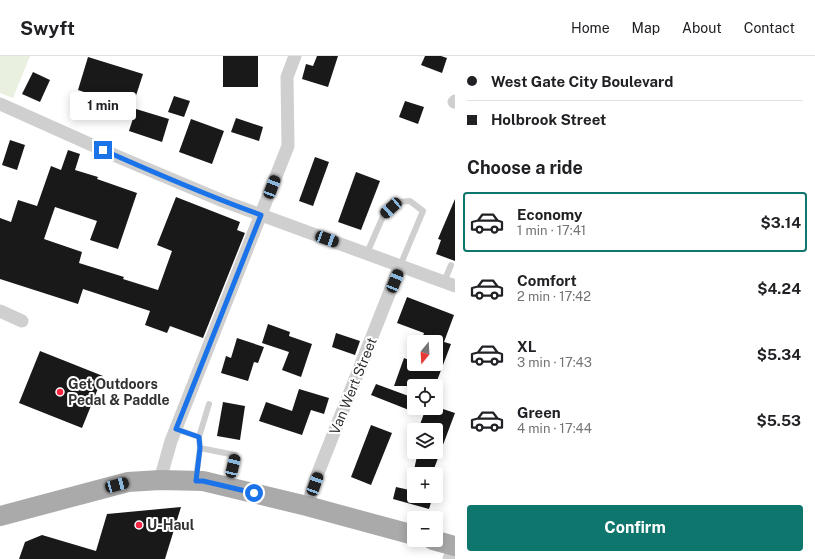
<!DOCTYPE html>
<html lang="en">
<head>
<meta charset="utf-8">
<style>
  :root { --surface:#fff; --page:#f6f6f6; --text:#202124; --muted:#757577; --line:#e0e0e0; --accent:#0f766e }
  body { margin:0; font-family:"Public Sans",sans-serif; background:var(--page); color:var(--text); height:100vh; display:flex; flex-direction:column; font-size:15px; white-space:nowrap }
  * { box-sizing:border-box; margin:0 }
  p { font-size:13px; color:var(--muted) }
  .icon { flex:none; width:22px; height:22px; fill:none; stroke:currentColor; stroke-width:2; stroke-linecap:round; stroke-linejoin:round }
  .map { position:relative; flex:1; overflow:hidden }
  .details { display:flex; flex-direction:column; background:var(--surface); width:360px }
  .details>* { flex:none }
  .banner { display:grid; align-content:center; height:88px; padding:0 12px; background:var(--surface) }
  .needle { width:26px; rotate:198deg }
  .tools { position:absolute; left:407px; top:279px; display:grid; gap:8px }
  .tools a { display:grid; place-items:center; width:36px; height:36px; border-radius:4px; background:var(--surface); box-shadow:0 2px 10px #0003; font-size:20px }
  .end { position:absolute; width:18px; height:18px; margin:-9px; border:5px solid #1a73e8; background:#fff; box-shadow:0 0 0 2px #fff }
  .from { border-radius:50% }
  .bubble { position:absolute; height:28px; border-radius:4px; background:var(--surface); box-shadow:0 2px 10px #0003; font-size:13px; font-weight:700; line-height:28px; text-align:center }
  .car { position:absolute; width:12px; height:24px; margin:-12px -6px; border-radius:5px; box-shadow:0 0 3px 1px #0007; background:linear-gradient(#222 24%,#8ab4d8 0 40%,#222 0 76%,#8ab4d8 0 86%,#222 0) }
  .banner b { display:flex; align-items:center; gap:14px; height:38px; font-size:15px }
  .banner b+b { border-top:1px solid var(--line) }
  .banner i { width:10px; height:10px; background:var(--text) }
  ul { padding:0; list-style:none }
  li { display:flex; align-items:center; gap:12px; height:60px; margin:0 8px 6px; padding:0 4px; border:2px solid transparent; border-radius:4px }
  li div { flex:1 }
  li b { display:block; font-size:15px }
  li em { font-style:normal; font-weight:700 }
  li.active { border-color:var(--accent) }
  li>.icon { width:36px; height:36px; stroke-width:1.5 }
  h2 { padding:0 12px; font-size:18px; line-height:48px }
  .button { display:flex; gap:8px; margin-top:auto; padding:8px 12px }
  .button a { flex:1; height:46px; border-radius:4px; background:var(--accent); color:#fff; font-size:16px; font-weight:700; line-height:46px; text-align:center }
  header { display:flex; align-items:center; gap:24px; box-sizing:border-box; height:56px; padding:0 20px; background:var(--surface); border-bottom:1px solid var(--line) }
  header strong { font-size:19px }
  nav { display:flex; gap:22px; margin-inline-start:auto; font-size:14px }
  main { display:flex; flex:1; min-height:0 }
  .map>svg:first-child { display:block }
</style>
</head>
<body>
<header>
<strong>Swyft</strong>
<nav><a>Home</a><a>Map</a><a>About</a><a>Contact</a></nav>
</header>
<main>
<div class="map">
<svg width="455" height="503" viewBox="0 0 455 503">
  <rect width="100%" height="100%" fill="#fff"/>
  <polygon fill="#e9f0e0" points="0,0 30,0 13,42 0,37"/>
  <g fill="#191919">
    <rect x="223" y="0" width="35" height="31"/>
    <polygon points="317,0 338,0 328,31 302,23 306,8 313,10"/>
    <polygon points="425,0 441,0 447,2 442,17 421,9"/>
    <polygon points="88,1 143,18 132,52 78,34"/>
    <polygon points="33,16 50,24 40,46 22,38"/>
    <polygon points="174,40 190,45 184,61 168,56"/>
    <polygon points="405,45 424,51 418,68 399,61"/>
    <polygon points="136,53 169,63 162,86 129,75"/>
    <polygon points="236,62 263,71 259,85 231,76"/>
    <polygon points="191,63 224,75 212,108 179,96"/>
    <polygon points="10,84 25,89 17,114 2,109"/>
    <polygon points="68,94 80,98 75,114 98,121 97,123 137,137 118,193 90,184 97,165 55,151 44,183 82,196 79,207 124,221 123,223 158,234 172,195 157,189 176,141 240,166 237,174 245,177 203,282 170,270 167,277 145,269 150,255 83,233 78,248 0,223 0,162 11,166 18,144 37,150 51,110 61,114"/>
    <polygon points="315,101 329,106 313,150 299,145"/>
    <polygon points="356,116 380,125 361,174 338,166"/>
    <polygon points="455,143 455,205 436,198 441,184 438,183"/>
    <polygon points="407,241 454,259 444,286 451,288 435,330 394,330 404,302 414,306 414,308 436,308 436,286 421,286 424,277 397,267"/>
    <polygon points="268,268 290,276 289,280 312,288 301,321 282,314 289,296 262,287"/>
    <polygon points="336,277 360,285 355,299 332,291"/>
    <polygon points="237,282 264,291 258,307 254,306 248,325 221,317 226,300 231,302"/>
    <polygon points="40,295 103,320 82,372 19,347"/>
    <polygon points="376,328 414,342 414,356 371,339"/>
    <polygon points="299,333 329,342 324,358 311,354 302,379 259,365 266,346 292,355"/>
    <polygon points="223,346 245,350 240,384 217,380"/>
    <polygon points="426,352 440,352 455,357 432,418 413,418 418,396 436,396 436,374 418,374"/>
    <polygon points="371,369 392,377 371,429 351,421"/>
    <polygon points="396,431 414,435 414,440 433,440 429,453 393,443"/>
    <polygon points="181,451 165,503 19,503 25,486 42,479 96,495 107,458"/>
  </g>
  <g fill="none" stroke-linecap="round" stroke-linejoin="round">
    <g stroke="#cfcfcf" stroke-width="6">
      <polyline points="367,197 384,158 398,146 410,145 423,155 400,210"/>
      <polyline points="444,226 451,209"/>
      <polyline points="176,373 199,381 200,392 235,399 228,429"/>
      <polyline points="199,381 209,348"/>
      <polyline points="196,422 200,392"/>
    </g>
    <g stroke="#cfcfcf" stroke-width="13">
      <polyline points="454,46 455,45"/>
      <polyline points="0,48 121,102 223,145 455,230"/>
      <polyline points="0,255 22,265"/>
      <polyline points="160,424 171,385 288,90 287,21 295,0"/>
      <polyline points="307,450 318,417 400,210"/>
      <polyline points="449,503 455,488"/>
    </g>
    <g stroke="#aaa" stroke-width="20">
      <polyline points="0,460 128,426 160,424 203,425 307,450 414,479"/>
      <polyline points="433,484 455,490"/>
    </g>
  </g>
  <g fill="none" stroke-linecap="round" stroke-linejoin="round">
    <path stroke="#1a73e8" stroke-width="5" d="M103,94C155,117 208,140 261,159L176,373L199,381L200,392L196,425H203L254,437"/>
  </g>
  <g fill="#f72644" stroke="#fff" stroke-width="1.5">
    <circle cx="60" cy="336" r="4"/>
    <circle cx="139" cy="469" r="4"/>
  </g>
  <g text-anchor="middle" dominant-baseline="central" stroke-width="4" stroke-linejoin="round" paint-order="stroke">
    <g font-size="14" font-weight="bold" fill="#323232" stroke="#fff" text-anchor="start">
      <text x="68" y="328">Get Outdoors<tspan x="68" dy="16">Pedal &amp; Paddle</tspan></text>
      <text x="147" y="469">U-Haul</text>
    </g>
    <g font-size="14" fill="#323232" stroke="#fff">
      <text transform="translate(353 330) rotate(-68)">Van Wert Street</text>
    </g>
  </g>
</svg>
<div class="tools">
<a><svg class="needle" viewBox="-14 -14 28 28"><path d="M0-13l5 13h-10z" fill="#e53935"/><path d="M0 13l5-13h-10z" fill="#757577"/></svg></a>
<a><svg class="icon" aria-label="locate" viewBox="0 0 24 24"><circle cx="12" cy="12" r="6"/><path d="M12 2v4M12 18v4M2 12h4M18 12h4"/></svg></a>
<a><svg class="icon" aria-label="layers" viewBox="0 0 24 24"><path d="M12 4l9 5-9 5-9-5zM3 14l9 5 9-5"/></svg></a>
<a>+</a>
<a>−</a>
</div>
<i class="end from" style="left:254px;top:437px"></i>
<i class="end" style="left:103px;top:94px"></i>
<div class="bubble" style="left:70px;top:36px;width:66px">1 min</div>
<i class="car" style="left:272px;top:131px;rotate:21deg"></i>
<i class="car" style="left:391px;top:152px;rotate:228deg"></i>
<i class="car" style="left:327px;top:183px;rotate:110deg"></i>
<i class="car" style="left:395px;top:225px;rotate:22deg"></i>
<i class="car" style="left:233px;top:410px;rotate:13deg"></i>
<i class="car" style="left:315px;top:428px;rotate:20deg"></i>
<i class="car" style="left:117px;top:429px;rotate:75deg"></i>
</div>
<section class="details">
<div class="banner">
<b><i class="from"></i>West Gate City Boulevard</b>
<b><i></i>Holbrook Street</b>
</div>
<h2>Choose a ride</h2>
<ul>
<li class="active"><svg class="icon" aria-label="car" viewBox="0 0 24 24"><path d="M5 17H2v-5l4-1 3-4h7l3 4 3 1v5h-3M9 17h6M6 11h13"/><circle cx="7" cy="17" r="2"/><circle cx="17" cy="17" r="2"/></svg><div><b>Economy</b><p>1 min · 17:41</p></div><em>$3.14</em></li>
<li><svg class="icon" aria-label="car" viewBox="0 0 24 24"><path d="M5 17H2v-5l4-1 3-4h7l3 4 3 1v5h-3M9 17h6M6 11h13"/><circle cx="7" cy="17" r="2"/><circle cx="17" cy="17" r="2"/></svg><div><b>Comfort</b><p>2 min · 17:42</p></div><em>$4.24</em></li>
<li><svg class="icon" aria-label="car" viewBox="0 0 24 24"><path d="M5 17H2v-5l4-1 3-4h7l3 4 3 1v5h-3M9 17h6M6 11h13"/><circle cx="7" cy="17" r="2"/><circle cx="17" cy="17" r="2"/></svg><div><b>XL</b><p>3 min · 17:43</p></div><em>$5.34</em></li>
<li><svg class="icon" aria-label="car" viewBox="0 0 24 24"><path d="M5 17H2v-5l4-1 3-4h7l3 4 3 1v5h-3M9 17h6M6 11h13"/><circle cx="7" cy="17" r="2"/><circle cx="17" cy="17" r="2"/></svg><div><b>Green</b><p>4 min · 17:44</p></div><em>$5.53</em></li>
</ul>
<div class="button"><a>Confirm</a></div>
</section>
</main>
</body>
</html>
